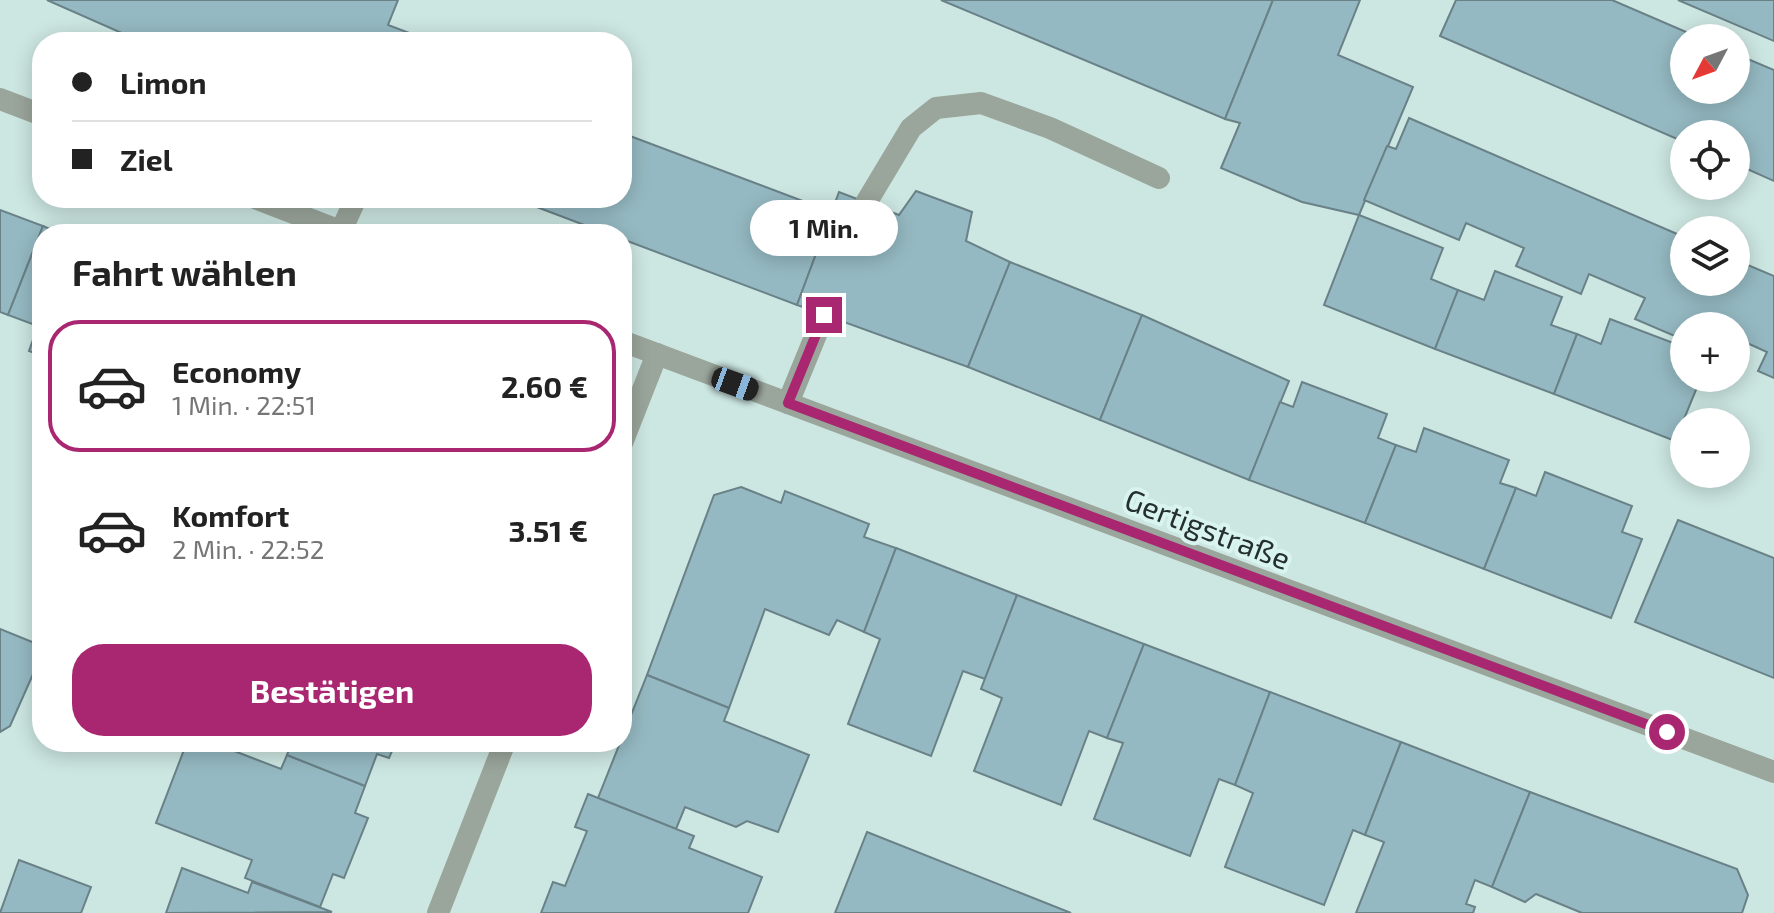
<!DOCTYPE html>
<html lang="de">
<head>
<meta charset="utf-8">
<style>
  :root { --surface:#fff; --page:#f6f6f6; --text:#222; --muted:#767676; --line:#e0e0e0; --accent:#a92671 }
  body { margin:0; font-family:"Exo 2",sans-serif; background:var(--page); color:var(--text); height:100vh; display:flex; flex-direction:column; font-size:30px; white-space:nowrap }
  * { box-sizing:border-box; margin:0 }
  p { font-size:26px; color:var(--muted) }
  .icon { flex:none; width:44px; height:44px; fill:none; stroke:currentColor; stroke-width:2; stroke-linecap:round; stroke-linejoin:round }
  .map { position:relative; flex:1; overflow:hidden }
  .panel { position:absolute; left:32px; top:224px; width:600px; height:528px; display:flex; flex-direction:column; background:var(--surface); border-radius:32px; box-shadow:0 4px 20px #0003 }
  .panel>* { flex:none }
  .banner { position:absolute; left:32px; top:32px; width:600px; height:176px; border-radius:32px; box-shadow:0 4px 20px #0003; display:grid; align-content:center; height:176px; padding:0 40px; background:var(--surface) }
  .needle { width:52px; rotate:229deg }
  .tools { position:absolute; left:1670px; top:24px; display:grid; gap:16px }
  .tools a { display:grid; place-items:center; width:80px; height:80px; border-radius:50%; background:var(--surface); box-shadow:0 4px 20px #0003; font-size:40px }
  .end { position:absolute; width:36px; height:36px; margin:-18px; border:10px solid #a92671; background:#fff; box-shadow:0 0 0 4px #fff }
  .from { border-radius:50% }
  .bubble { position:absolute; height:56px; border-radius:28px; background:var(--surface); box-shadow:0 4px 20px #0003; font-size:26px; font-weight:700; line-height:56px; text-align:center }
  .car { position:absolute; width:24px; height:48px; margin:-24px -12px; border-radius:10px; box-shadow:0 0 6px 2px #0007; background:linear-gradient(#222 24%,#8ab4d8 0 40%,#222 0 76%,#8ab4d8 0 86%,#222 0) }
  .banner b { display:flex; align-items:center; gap:28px; height:76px; font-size:30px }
  .banner b+b { border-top:2px solid var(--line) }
  .banner i { width:20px; height:20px; background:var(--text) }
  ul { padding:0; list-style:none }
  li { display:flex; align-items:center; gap:24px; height:132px; margin:0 16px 12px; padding:0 24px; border:4px solid transparent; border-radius:32px }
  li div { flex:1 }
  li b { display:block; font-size:30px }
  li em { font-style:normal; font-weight:700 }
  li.active { border-color:var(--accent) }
  li>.icon { width:72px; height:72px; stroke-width:1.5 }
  h2 { padding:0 40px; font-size:36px; line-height:96px }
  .action { display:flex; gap:16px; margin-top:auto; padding:16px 40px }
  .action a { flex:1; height:92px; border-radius:32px; background:var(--accent); color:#fff; font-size:32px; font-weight:700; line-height:92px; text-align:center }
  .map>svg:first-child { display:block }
</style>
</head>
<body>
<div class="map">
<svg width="1774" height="913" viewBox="0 0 1774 913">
  <rect width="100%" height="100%" fill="#cce6e1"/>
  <g fill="#95b9c2" stroke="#698187" stroke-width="2">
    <polygon points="47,0 398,0 388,25 433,42 142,42"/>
    <polygon points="941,0 1273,0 1225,119"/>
    <polygon points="1273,0 1360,0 1338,55 1413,87 1359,215 1302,202 1221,168 1240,123 1225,119"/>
    <polygon points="1456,0 1612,0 1700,38 1684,38 1684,90 1736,90 1736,54 1774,70 1774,181 1736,164 1736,134 1684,134 1684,142 1440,36"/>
    <polygon points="1678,0 1774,0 1774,41"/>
    <polygon points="1409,118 1684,237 1684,282 1736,282 1736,260 1774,276 1774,378 1758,371 1767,352 1736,338 1736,326 1684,326 1684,340 1635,319 1645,298 1589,274 1581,294 1516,266 1524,248 1466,223 1459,240 1364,200 1387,146 1396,149"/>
    <polygon points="622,133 832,212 797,305 622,239 622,234 608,234 513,198 622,198"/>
    <polygon points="916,191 972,212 966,241 1010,262 968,367 797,305 839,192 899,215"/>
    <polygon points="0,210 43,226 8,315 0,312"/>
    <polygon points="1359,215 1443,248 1431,279 1458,290 1435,349 1324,305"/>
    <polygon points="43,226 61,234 42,234 42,356 29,351 38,326 8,315"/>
    <polygon points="1010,262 1142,315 1100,420 968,367"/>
    <polygon points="1495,271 1562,297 1551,325 1577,334 1554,394 1435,349 1458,290 1484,300"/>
    <polygon points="1142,315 1289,381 1249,480 1100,420"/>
    <polygon points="1610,319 1684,347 1676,371 1684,374 1684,378 1700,380 1675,441 1554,394 1577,334 1601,344"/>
    <polygon points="1302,382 1387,414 1378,438 1396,445 1365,523 1249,480 1280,402 1293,407"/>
    <polygon points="1424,428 1509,460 1500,483 1516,488 1484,569 1365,523 1396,445 1416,452"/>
    <polygon points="1545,472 1632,506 1622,532 1642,539 1611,618 1484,569 1516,488 1536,496"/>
    <polygon points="741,487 781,503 785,491 869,524 864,537 896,548 864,632 837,620 829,635 765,609 729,708 647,675 714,495"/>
    <polygon points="1678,520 1774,558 1774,678 1635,622"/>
    <polygon points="896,548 1017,595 985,679 963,671 931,756 848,724 880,639 864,632"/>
    <polygon points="1017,595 1144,644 1107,738 1089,731 1061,805 974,771 1002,698 981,689"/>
    <polygon points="0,629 42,646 42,654 10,726 0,732"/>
    <polygon points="1144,644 1270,692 1235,785 1219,779 1190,856 1094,819 1123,743 1107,738"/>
    <polygon points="647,675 729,708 724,721 809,755 778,832 747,821 736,827 685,807 676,829 598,798"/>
    <polygon points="1270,692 1401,742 1365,835 1353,830 1324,905 1225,867 1253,793 1235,785"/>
    <polygon points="187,742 211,742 281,769 287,755 365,786 355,813 368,818 344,878 333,874 320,907 245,878 252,860 156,823"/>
    <polygon points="292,742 396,742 389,758 377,754 365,786 287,755"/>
    <polygon points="1401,742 1530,792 1492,887 1475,880 1466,904 1475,907 1473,913 1356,913 1384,842 1365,835"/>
    <polygon points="1530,792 1737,869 1748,895 1742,913 1582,913 1536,894 1525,902 1492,887"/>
    <polygon points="588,794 694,836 689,848 762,877 748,913 541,913 553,882 565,886 587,831 575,827"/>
    <polygon points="867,832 1071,913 835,913"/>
    <polygon points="19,860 91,887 81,913 0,913"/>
    <polygon points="182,868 248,893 252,882 332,912 166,913"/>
  </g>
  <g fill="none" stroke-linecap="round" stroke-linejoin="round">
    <g stroke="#9aa59b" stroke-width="22">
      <polyline points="866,203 911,128 936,108 981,103 1050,128 1159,178"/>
      <polyline points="341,231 356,198"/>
      <polyline points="788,403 824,315"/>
    </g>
    <g stroke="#9aa59b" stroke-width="22">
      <polyline points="622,443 657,354"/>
      <polyline points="438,913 505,742"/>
    </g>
    <g stroke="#9aa59b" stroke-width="22">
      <polyline points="0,99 42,115"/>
      <polyline points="255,198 348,234"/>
      <polyline points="622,341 1774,772"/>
    </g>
  </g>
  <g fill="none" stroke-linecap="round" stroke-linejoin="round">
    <polyline stroke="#a92671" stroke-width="10" points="824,315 788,403 1667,732"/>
  </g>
  <g text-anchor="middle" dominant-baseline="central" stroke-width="8" stroke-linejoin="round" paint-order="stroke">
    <g font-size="30" fill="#252f2d" stroke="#d9f4ee">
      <text transform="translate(1208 528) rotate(21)">Gertigstraße</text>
    </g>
  </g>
</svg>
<div class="tools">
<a><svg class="needle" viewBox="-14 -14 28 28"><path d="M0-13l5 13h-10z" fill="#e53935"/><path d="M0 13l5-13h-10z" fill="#767676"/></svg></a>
<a><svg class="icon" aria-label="locate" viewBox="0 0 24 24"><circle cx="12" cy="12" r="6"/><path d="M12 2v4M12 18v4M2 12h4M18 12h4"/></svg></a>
<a><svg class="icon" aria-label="layers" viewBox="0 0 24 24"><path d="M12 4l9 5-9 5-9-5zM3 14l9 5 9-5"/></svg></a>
<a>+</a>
<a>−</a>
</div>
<i class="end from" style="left:1667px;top:732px"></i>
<i class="end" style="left:824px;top:315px"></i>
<div class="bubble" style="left:750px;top:200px;width:148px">1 Min.</div>
<i class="car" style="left:735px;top:384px;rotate:110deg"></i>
<div class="banner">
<b><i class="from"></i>Limon</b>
<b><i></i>Ziel</b>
</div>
<section class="panel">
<h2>Fahrt wählen</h2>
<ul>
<li class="active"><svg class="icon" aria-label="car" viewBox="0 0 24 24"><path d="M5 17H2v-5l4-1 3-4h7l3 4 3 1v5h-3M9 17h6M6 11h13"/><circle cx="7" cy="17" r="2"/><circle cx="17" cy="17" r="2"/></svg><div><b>Economy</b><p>1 Min. · 22:51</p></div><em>2.60 €</em></li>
<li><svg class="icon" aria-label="car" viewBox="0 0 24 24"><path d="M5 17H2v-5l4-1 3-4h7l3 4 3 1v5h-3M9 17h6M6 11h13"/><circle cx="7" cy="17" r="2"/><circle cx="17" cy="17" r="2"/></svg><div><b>Komfort</b><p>2 Min. · 22:52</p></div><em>3.51 €</em></li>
</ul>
<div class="action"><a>Bestätigen</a></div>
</section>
</div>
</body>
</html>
